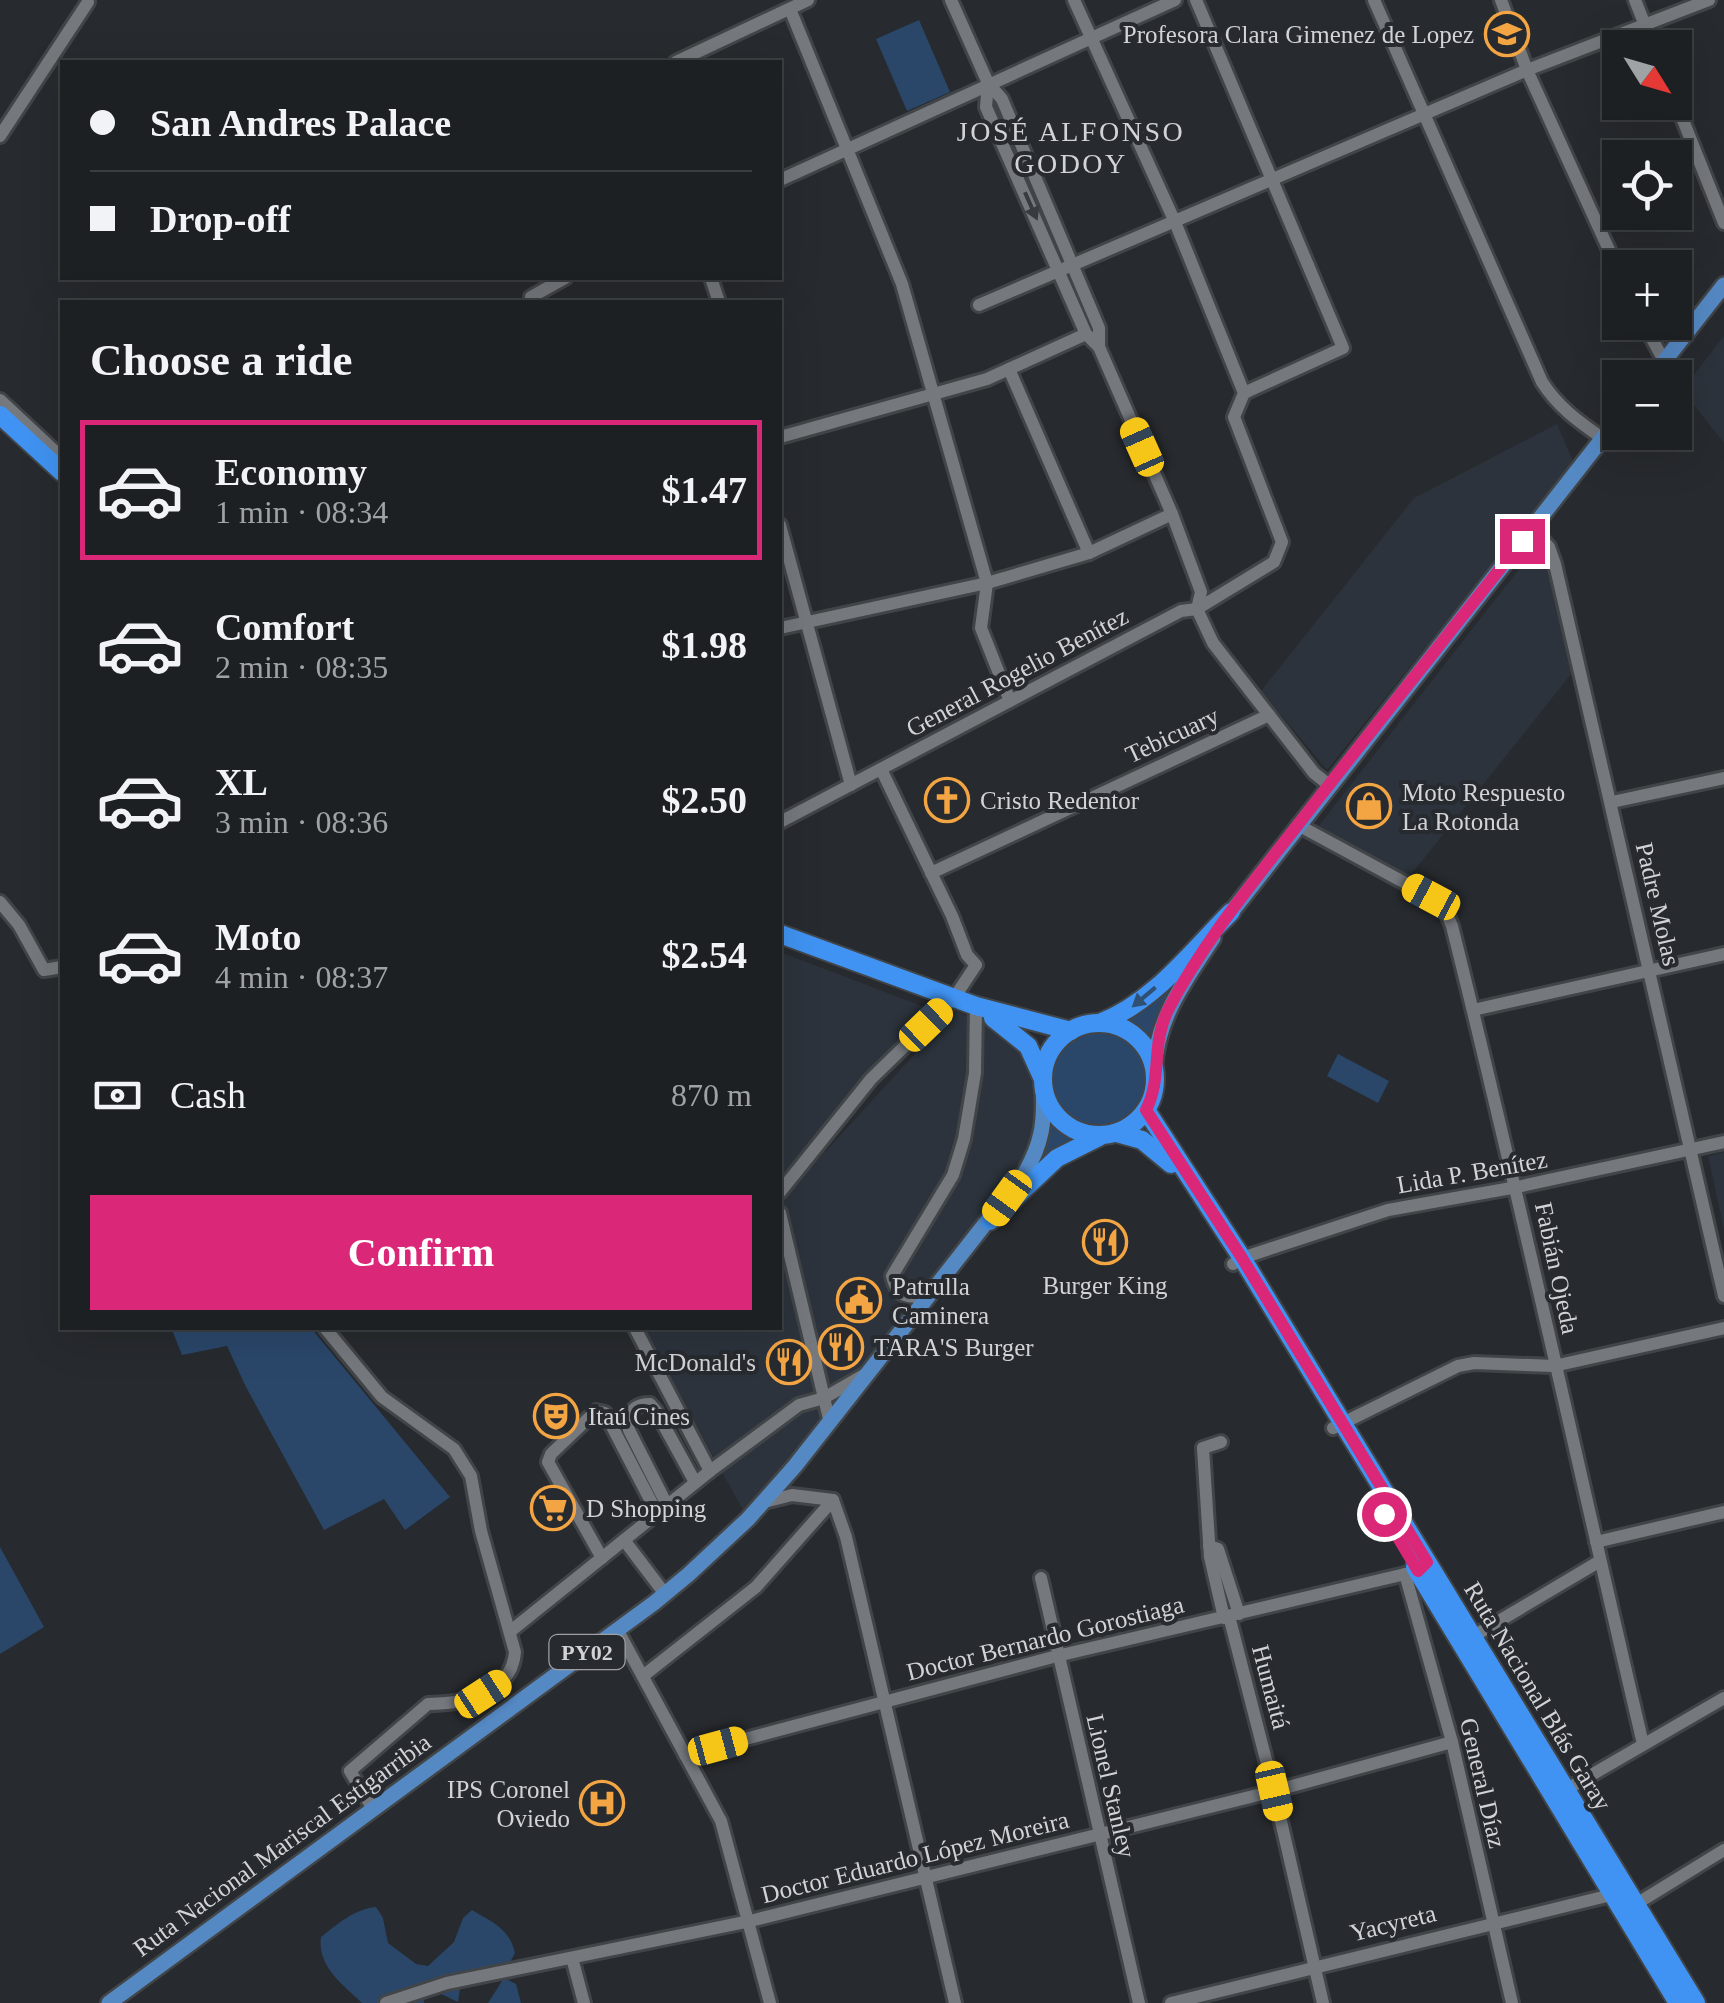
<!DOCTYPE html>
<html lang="en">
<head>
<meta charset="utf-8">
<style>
  :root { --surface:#1d2022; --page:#25282a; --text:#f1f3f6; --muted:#a0a3a5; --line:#3b3e40; --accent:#db2777 }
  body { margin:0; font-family:"Times New Roman",serif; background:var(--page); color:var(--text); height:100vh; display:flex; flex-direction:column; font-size:38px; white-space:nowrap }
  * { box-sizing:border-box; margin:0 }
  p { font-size:32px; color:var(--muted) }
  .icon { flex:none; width:55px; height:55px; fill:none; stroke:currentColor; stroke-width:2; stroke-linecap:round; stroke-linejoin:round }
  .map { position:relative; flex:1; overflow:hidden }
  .panel { position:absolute; left:60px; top:300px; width:722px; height:1030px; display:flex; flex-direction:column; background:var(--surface); border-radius:0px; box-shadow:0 10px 40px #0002,0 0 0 2px var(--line) }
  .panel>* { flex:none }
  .guide { position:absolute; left:60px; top:60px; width:722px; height:220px; border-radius:0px; box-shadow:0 10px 40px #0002,0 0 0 2px var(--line); display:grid; align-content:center; height:220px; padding:0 30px; background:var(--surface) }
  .needle { width:65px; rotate:127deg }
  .tools { position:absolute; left:1602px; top:30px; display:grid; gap:20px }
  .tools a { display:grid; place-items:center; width:90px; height:90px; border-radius:0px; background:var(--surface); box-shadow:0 10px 40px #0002,0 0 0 2px var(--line); font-size:50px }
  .end { position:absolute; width:45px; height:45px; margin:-22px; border:12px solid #db2777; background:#fff; box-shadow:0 0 0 5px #fff }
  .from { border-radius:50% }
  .car { position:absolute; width:30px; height:60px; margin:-30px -15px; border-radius:12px; box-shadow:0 0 8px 2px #0007; background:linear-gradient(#f5c518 24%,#345 0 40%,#f5c518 0 76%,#345 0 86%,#f5c518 0) }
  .guide b { display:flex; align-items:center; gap:35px; height:95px; font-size:38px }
  .guide b+b { border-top:2px solid var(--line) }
  .guide i { width:25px; height:25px; background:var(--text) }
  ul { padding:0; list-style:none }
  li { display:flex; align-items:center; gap:30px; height:140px; margin:0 20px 15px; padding:0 10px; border:5px solid transparent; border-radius:0px }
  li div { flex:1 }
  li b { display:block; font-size:38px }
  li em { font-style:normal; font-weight:700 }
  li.on { border-color:var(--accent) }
  li>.icon { width:90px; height:90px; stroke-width:1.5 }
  h2 { padding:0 30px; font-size:45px; line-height:120px }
  .pay { display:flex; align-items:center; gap:25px; height:110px; padding:0 30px; font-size:38px }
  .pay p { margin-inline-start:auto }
  .cta { display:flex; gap:20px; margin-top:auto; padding:20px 30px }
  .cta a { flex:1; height:115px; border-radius:0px; background:var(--accent); color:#fff; font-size:40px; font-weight:700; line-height:115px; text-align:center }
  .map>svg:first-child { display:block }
</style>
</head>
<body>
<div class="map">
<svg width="1724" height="2003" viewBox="0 0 1724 2003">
  <rect width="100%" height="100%" fill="#272a2e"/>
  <g fill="#2c333c">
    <polygon points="1724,336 1724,443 1682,390"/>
    <polygon points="1557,424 1574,463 1327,770 1261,691 1414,498"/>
    <polygon points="1533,551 1550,561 1572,673 1406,881 1317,828"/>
    <polygon points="780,952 935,1011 784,1182 780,1167"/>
    <polygon points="955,1010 987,1026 1018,1050 1035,1087 1036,1126 1028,1155 835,1408 743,1510 642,1328 780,1328 780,1201"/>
    <polygon points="1724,1152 1724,1230 1708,1156"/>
  </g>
  <g fill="#2a476a">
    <polygon points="919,20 950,92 907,111 876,39"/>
    <polygon points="1191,961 1155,1025 1151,1047 1142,1034 1124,1023"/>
    <circle cx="1098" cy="1080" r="49"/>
    <polygon points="1338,1054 1389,1081 1378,1103 1327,1076"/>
    <polygon points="1051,1120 1062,1132 1078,1139 1030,1174 1044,1150"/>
    <polygon points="178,1328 311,1328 450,1497 405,1530 384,1499 324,1530 246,1387 227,1346 182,1355 172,1330"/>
    <polygon points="0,1547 44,1627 0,1654"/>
    <path d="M376,1907L383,1918L388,1943L416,1964L428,1966L454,1942L463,1918L472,1910C492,1922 510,1929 515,1953L509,1964L461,1982L458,2002L435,1991H423L424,2003H362C342,1984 317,1966 321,1937C338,1924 354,1909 376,1907Z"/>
    <polygon points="504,1978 516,1984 521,2003 488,2003"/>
  </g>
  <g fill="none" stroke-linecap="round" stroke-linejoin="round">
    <defs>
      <g id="minor">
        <polyline points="951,0 988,83 1002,99 1099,328 1099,347"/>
        <polyline points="1196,0 1343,348 1244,393"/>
        <path d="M1374,0L1542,382C1558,407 1578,421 1602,438"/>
        <polyline points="1501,0 1527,70 1620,274"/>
        <polyline points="1635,0 1654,48"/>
        <polyline points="790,9 902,284 987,583 981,628 1010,701"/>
        <polyline points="676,62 808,0"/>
        <polyline points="988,83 986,107 1086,334 1099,347 1172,514 1201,592 1197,609 1213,643 1314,773 1329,785"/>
        <polyline points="1675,100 1724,223"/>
        <polyline points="0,136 88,2"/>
        <polyline points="780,180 1175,0"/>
        <polyline points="711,278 719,302"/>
        <polyline points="531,297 565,278"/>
        <polyline points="979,305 1527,70 1709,0"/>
        <polyline points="1643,322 1664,361"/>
        <polyline points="1009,369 1089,553"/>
        <polyline points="0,400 62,458"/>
        <polyline points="780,437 987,379 1086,334"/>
        <polyline points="780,525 851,785"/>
        <polyline points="1532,529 1549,547 1555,564 1724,1296"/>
        <polyline points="780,628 987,583 1089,553 1172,514"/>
        <polyline points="1612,802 1724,778"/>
        <polyline points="780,822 1181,611 1197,609 1274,562 1282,542 1234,417 1244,393 1175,222 1074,0"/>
        <path d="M1298,825L1431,897L1446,912L1452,926C1520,1198 1579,1471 1643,1744"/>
        <polyline points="931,873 1269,715"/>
        <polyline points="0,902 19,925 44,970 62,967"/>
        <polyline points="1473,1010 1724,954"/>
        <polyline points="780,1192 871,1079 954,998 976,965 967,955 952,916 881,769"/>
        <polyline points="780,1213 830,1423"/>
        <polyline points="1233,1264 1242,1258 1388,1210 1517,1187 1724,1142"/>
        <path d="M929,1294C910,1300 897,1297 892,1276L953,1175L964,1139L975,1073L976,1006"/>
        <path d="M325,1328L382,1397L454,1449L471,1476L481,1531L515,1652C512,1694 462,1704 428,1704L350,1771L373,1809"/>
        <polyline points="635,1328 710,1471"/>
        <polyline points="1333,1428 1458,1366 1474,1363 1554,1366 1724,1328"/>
        <polyline points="1221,1442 1203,1448 1210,1557 1224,1618"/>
        <polyline points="764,1502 792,1495 833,1500 846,1537 955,2003"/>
        <path d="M667,1505L629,1430L627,1419C632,1409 637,1404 650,1404L656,1411L695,1482"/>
        <polyline points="624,1540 665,1594"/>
        <polyline points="1596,1542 1724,1512"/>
        <polyline points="1209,1546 1218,1549 1239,1614"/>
        <polyline points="602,1558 548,1462 551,1454 596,1411 605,1413 657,1513"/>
        <polyline points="1405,1574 1452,1742 1512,2003"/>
        <polyline points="1041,1578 1139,2003"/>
        <polyline points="1229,1616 1274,1791 1323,2003"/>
        <polyline points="617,1629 721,1821 770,2003"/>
        <polyline points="512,1630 710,1471 799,1405 824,1398 864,1375"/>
        <polyline points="1472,1637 1600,1561"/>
        <polyline points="643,1676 756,1587 833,1500"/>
        <polyline points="685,1755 1057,1656 1418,1571 1423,1566"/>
        <polyline points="1562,1792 1724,1698"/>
        <polyline points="1628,1909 1724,1850"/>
        <polyline points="572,1958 584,2003"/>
        <polyline points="386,2003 447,1983 750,1921 1274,1791 1452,1742"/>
        <polyline points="1171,2003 1611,1895 1618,1889"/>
      </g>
      <g id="major">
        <polyline points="1651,378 1724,285"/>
        <polyline points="1226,919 1620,416"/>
        <path d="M1154,1069C1157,1017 1185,981 1213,938"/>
        <path d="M109,2003L654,1603L689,1574L748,1519L795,1466L1025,1173C1042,1143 1045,1122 1043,1088"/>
      </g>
      <g id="highway">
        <polyline points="0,415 62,472"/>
        <polyline points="780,934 976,1006 1071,1031"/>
        <polyline points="993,1018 1028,1046 1042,1077"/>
        <circle cx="1099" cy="1079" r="56"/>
        <path d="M1100,1023C1154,1002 1191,952 1231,912"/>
        <polyline points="1146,1110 1242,1258 1696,2003"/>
        <polyline points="1117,1133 1142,1140 1171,1164"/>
        <polyline points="990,1221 1057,1158 1099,1137"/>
        <polyline points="1415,1567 1678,2003"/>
      </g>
    </defs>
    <use href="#minor" stroke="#424548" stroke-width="18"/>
    <use href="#major" stroke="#424548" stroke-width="20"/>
    <use href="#highway" stroke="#424548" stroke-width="22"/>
    <use href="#minor" stroke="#75797e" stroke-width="12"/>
    <use href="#major" stroke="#5589c4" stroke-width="15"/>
    <use href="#highway" stroke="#4093f2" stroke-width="18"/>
  </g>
  <defs><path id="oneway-solid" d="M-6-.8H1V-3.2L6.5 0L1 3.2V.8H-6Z" transform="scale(2.5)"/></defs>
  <use fill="#373a3e" href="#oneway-solid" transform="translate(1031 206) rotate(66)"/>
  <use fill="#304f73" href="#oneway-solid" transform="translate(1144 997) rotate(140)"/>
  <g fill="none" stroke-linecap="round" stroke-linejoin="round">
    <path stroke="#db2777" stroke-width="12" d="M1384,1514L1418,1571L1427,1562L1242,1258L1146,1110C1163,1077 1150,1045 1169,1008C1204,941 1254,881 1300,822C1373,728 1448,635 1522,541"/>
  </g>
  <defs>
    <symbol id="school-ring" viewBox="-11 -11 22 22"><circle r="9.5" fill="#272a2e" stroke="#f3a443" stroke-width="1.5"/><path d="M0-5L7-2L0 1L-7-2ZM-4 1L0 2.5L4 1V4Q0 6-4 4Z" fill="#f3a443"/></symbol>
    <symbol id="church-ring" viewBox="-11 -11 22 22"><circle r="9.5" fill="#272a2e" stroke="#f3a443" stroke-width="1.5"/><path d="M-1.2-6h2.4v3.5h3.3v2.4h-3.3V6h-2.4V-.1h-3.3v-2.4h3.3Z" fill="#f3a443"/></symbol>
    <symbol id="shop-ring" viewBox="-11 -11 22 22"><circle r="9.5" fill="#272a2e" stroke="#f3a443" stroke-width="1.5"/><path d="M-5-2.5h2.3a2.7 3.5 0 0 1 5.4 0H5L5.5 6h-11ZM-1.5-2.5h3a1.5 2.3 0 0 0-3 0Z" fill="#f3a443"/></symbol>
    <symbol id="restaurant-ring" viewBox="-11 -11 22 22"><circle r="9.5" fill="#272a2e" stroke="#f3a443" stroke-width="1.5"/><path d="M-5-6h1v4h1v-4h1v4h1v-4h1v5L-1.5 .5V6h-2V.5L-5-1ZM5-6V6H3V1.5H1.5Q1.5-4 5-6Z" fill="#f3a443"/></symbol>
    <symbol id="civic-ring" viewBox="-11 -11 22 22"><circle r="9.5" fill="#272a2e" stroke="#f3a443" stroke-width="1.5"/><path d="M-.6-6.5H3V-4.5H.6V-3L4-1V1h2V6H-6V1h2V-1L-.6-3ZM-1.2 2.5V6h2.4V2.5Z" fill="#f3a443"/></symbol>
    <symbol id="theatre-ring" viewBox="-11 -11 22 22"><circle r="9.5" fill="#272a2e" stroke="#f3a443" stroke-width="1.5"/><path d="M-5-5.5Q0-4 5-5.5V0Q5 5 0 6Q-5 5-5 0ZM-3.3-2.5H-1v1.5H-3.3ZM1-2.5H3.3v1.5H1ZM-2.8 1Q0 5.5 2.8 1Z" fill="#f3a443"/></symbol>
    <symbol id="supermarket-ring" viewBox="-11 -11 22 22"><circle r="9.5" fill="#272a2e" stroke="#f3a443" stroke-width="1.5"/><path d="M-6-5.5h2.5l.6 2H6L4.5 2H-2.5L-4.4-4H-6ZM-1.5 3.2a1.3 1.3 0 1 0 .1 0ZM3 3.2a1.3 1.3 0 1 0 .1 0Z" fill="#f3a443"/></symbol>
    <symbol id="hospital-ring" viewBox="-11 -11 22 22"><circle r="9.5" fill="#272a2e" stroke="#f3a443" stroke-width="1.5"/><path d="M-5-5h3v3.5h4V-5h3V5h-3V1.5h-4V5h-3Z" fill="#f3a443"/></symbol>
  </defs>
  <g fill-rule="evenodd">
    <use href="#school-ring" x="1482" y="9" width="50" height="50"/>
    <use href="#church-ring" x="922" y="775" width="50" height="50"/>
    <use href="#shop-ring" x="1344" y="781" width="50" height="50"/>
    <use href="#restaurant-ring" x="1080" y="1217" width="50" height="50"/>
    <use href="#civic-ring" x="834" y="1275" width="50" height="50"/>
    <use href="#restaurant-ring" x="816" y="1322" width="50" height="50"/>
    <use href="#restaurant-ring" x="764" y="1337" width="50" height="50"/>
    <use href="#theatre-ring" x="531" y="1391" width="50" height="50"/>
    <use href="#supermarket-ring" x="528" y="1483" width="50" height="50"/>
    <use href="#hospital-ring" x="577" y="1778" width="50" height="50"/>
  </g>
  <g text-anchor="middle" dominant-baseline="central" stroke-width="8" stroke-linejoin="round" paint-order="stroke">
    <rect fill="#272a2e" stroke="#9ea0a4" stroke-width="2.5" x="549.5" y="1635" width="75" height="34" rx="8"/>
    <g font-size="22" font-weight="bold" fill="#d1d3d6">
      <text x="587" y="1652">PY02</text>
    </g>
    <g font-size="25" fill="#d1d3d6" stroke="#272a2e" text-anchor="start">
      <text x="1474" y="34" text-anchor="end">Profesora Clara Gimenez de Lopez</text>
      <text x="1402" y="792">Moto Respuesto<tspan x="1402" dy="29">La Rotonda</tspan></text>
      <text x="980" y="800">Cristo Redentor</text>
      <text x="1105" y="1285" text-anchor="middle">Burger King</text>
      <text x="892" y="1286">Patrulla<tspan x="892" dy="29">Caminera</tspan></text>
      <text x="874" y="1347">TARA'S Burger</text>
      <text x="756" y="1362" text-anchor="end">McDonald's</text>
      <text x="588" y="1416">Itaú Cines</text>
      <text x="586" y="1508">D Shopping</text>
      <text x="570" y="1789" text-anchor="end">IPS Coronel<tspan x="570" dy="29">Oviedo</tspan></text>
    </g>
    <g font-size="25" fill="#d1d3d6" stroke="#272a2e">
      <text transform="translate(1017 672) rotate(-28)">General Rogelio Benítez</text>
      <text transform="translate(1172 735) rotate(-25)">Tebicuary</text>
      <text transform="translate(1658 904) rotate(77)">Padre Molas</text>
      <text transform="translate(1472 1172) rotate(-10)">Lida P. Benítez</text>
      <text transform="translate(1557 1268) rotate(78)">Fabián Ojeda</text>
      <text transform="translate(1045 1638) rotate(-14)">Doctor Bernardo Gorostiaga</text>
      <text transform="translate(1271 1687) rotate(75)">Humaitá</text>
      <text transform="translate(1538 1696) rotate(59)">Ruta Nacional Blás Garay</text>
      <text transform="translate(1483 1783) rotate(77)">General Díaz</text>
      <text transform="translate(1111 1786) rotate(77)">Lionel Stanley</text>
      <text transform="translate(282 1845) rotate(-36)">Ruta Nacional Mariscal Estigarribia</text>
      <text transform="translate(915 1857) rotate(-14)">Doctor Eduardo López Moreira</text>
      <text transform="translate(1393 1923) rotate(-14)">Yacyreta</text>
    </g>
    <g font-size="28" letter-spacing="2.5" fill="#d1d3d6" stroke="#272a2e">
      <text x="1071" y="131">JOSÉ ALFONSO<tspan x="1071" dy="32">GODOY</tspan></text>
    </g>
  </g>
</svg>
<div class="tools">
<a><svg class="needle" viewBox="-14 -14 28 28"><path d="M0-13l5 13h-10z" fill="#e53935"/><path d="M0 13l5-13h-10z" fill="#a0a3a5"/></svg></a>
<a><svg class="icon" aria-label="locate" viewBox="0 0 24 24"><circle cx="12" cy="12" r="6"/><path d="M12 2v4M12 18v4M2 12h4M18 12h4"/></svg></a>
<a>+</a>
<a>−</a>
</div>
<i class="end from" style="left:1384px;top:1514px"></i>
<i class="end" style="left:1522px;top:541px"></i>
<i class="car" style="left:1142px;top:447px;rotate:336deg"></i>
<i class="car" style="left:1431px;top:897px;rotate:298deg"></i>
<i class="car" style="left:926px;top:1025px;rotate:46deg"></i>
<i class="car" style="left:1007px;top:1198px;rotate:216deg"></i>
<i class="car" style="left:483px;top:1694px;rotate:57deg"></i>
<i class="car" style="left:718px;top:1746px;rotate:75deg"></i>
<i class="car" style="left:1274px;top:1791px;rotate:167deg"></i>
<div class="guide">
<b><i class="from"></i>San Andres Palace</b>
<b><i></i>Drop-off</b>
</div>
<section class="panel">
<h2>Choose a ride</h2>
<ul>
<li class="on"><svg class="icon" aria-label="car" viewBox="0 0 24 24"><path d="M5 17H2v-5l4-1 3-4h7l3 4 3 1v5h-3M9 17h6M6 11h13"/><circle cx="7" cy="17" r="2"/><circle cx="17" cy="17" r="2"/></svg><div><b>Economy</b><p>1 min · 08:34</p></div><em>$1.47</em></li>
<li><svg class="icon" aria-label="car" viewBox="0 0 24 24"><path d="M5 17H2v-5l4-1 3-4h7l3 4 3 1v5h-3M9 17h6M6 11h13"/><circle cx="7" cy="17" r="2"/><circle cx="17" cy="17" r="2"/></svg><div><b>Comfort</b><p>2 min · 08:35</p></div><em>$1.98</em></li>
<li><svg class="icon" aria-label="car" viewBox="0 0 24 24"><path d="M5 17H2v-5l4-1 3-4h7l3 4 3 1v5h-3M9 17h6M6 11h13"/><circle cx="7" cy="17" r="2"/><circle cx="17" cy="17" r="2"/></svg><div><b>XL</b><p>3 min · 08:36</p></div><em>$2.50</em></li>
<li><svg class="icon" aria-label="car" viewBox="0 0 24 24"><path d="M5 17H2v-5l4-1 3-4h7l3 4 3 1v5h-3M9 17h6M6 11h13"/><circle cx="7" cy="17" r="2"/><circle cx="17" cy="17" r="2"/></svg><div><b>Moto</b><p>4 min · 08:37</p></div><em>$2.54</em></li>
</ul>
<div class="pay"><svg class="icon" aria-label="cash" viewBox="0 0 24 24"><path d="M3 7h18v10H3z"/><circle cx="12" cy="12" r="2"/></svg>Cash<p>870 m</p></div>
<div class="cta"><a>Confirm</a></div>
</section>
</div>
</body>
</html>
